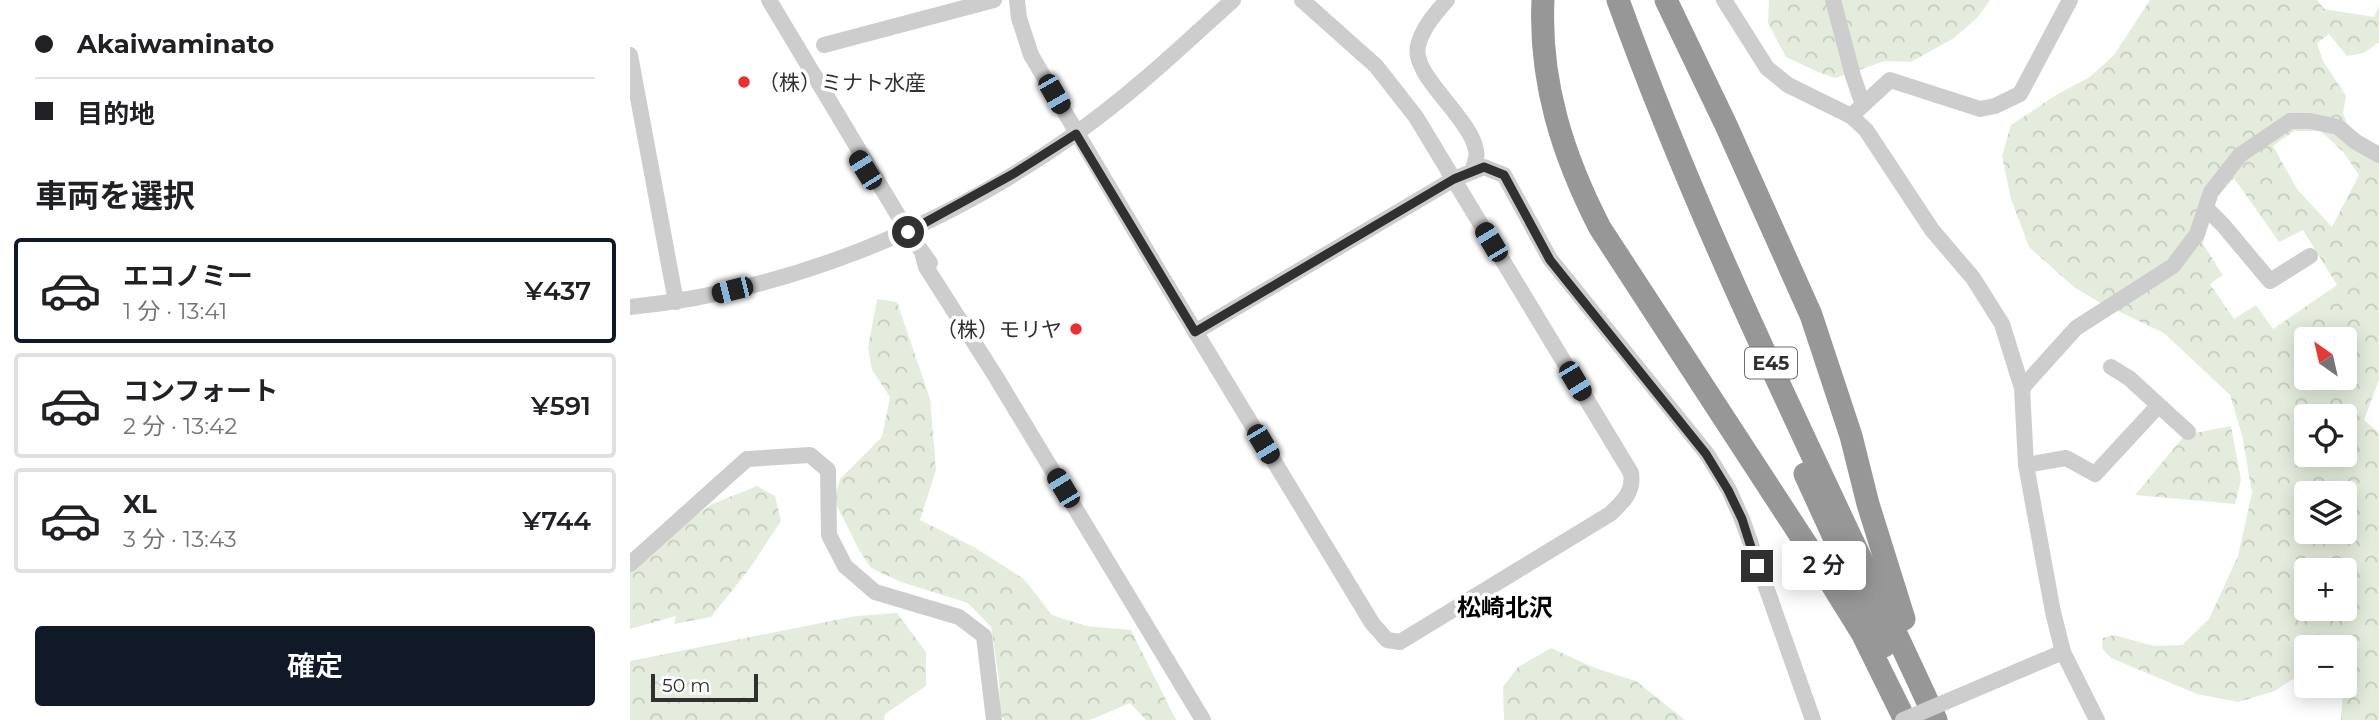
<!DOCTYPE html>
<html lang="ja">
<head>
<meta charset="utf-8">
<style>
  :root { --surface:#fff; --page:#f6f6f6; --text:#202124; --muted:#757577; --line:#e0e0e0; --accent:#111827 }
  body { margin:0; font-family:Montserrat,"Noto Sans JP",sans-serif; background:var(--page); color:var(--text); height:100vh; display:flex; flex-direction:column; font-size:26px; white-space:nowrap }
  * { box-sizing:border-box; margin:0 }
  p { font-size:23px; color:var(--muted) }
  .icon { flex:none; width:38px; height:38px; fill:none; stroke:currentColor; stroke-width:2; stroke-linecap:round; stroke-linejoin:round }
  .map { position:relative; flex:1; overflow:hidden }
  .panel { display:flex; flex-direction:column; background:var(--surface); width:630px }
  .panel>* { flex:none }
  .hud { display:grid; align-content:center; height:154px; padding:0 35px; background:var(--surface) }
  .needle { width:46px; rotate:326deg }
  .fabs { position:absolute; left:1664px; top:327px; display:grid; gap:14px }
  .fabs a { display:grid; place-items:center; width:63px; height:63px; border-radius:7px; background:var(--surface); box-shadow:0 4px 18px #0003; font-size:35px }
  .scale { position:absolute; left:21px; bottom:18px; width:107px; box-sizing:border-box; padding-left:7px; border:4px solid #303030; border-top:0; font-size:19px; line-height:24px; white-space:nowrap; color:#303030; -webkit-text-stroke:5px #fff; paint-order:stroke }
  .end { position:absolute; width:32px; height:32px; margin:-16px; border:9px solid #303030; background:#fff; box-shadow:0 0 0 4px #fff }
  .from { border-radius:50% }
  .bubble { position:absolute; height:49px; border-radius:7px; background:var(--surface); box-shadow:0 4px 18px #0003; font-size:23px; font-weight:600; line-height:49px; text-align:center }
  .car { position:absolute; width:21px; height:42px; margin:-21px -10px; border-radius:9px; box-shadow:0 0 5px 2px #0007; background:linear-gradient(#222 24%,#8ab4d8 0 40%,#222 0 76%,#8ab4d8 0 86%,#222 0) }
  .hud b { display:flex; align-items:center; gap:24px; height:66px; font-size:26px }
  .hud b+b { border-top:2px solid var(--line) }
  .hud i { width:18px; height:18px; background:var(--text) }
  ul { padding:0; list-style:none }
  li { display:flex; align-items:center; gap:21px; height:105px; margin:0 14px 10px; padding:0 21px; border:4px solid var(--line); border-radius:7px }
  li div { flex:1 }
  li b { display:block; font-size:26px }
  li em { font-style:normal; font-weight:600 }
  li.selected { border-color:var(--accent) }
  li>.icon { width:63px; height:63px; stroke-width:1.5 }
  h2 { padding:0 35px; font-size:32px; line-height:84px }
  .primary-button { display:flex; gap:14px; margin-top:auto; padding:14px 35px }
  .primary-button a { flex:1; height:80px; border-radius:7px; background:var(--accent); color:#fff; font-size:28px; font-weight:600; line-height:80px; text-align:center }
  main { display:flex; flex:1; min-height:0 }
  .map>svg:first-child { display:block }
</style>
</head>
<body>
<main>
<section class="panel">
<div class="hud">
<b><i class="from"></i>Akaiwaminato</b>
<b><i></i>目的地</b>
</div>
<h2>車両を選択</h2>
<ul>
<li class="selected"><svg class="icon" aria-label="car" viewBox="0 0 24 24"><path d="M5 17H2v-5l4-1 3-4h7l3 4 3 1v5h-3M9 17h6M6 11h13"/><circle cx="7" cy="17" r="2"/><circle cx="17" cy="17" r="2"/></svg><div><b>エコノミー</b><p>1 分 · 13:41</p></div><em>¥437</em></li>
<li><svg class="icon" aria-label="car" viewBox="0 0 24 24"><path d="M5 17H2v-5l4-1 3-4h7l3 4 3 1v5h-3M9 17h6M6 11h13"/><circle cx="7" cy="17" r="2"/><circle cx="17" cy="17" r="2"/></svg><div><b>コンフォート</b><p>2 分 · 13:42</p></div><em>¥591</em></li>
<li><svg class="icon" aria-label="car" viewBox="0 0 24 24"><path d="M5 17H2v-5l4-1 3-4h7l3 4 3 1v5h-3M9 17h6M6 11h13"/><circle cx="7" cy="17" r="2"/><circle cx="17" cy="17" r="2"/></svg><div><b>XL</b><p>3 分 · 13:43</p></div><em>¥744</em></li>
</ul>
<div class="primary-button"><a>確定</a></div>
</section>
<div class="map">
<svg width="1749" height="720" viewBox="0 0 1749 720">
  <defs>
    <pattern id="forest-crowns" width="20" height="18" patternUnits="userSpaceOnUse" patternTransform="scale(1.75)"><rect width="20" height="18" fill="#e4eddd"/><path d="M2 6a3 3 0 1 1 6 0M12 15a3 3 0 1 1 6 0" fill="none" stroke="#c4ccbe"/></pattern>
  </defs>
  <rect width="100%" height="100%" fill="#fff"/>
  <g fill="url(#forest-crowns)" fill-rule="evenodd">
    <polygon points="1139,0 1360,0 1348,17 1324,38 1281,62 1255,61 1205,78 1188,72 1156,57 1138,23"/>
    <path d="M1520,0H1687L1694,9L1744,17L1749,6V42L1734,53L1717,56L1699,34L1687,43L1693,61L1716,96L1713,113L1720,132L1749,148V380L1734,420L1749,433V720H1711L1713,691L1706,686H1715V648H1676V676L1666,677L1645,691L1608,702L1567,694L1481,658L1472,648L1473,638L1484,635L1524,646L1552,645L1579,619L1608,556L1622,493L1612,435L1600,395L1534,333L1469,302L1444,287L1399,247L1381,199L1372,156L1381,125L1426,95L1460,77L1484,55ZM1664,131H1691L1714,153L1729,175L1702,227L1667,189L1643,146ZM1604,178L1649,242L1673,230L1707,285L1643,329L1626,305L1604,319L1580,284L1593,275L1573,244L1582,203ZM1676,340H1715V378H1676ZM1676,416H1715V455H1676ZM1676,494H1715V532H1676ZM1676,570H1715V609H1676Z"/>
    <polygon points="247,299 267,302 300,399 306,470 290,520 344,547 394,579 422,615 456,626 501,630 546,720 516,720 500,703 460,720 375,720 370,714 369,680 361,627 338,603 271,582 241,568 229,550 204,500 210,479 252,437 260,397 242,370 238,348"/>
    <polygon points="1601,426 1611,480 1605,504 1505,495 1555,435"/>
    <polygon points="127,486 145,496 151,521 120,568 81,617 44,624 46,616 0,629 0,566 38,534 82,504"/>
    <polygon points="267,613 296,652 296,686 255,714 254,720 0,720 0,661 226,616"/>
    <polygon points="921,648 965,668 1006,681 1055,720 874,720 873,687 888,667"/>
  </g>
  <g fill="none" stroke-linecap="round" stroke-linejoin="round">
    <g stroke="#cdcdcd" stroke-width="16">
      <polyline points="139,0 278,232 300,263"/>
      <path d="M387,0L389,18L401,55L528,270L742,623L757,640L770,642L980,514C993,502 1004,492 1001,473L786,117L746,66L672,0"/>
      <path d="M817,0C805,14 792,28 788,46C781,75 840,117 846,150C848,156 844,165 842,171"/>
      <polyline points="1094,0 1137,68 1158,85 1221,116 1236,130 1302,230 1343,278 1372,324 1392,388 1396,465 1423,612 1433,652 1467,720"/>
      <polyline points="1203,0 1223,76 1233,105"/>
      <polyline points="194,45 364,0"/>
      <polyline points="0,55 46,302"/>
      <polyline points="1221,116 1260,80 1350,109 1365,106 1390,94 1440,0"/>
      <polyline points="1576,208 1593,225 1640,281 1680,256"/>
      <polyline points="293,256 296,267 366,377 573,720"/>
      <path d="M0,307C160,291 314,227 445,134C502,94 552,46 603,0"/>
      <polyline points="565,332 824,179 854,167 874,175 920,259 1077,454 1099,490 1112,519 1183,720"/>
      <polyline points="1481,367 1499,378 1558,432"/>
      <polyline points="1392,388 1446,328 1543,266 1567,234 1581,192 1610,155 1660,121 1680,121 1708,127 1726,142 1749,155"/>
      <polyline points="1396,465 1436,458 1465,474 1528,406"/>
      <polyline points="0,564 117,459 180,455 198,470 199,535 215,566 245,592 329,617 354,636 364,720"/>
      <polyline points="1367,680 1433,652"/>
    </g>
    <g stroke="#979797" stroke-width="23">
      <path d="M913,0C909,82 933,156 970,228L1191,567L1232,633L1275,720"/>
      <path d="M988,0C1077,247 1197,482 1306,720"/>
      <polyline points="1036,0 1096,125 1181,315 1221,436 1238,504 1274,619"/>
      <polyline points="1175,474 1254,646"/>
    </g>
    <polyline stroke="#cdcdcd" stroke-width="16" points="1273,720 1367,680"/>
  </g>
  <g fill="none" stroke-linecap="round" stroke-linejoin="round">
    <polyline stroke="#303030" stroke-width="9" points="278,232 383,174 446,134 565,332 824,179 854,167 874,175 920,260 1076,454 1098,490 1112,519 1127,566"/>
  </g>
  <g fill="#ea302e" stroke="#fff" stroke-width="2.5">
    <circle cx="114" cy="82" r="7"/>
    <circle cx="446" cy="329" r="7"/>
  </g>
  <g text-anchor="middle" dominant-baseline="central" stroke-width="7" stroke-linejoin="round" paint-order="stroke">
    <rect fill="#fff" stroke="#6e6e6e" stroke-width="2" x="1115" y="347.5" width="52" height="31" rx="5"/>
    <g font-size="19" font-weight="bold" fill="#303030">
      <text x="1141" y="363">E45</text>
    </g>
    <g font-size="21" fill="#303030" stroke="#fff" text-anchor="start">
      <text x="128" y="82">（株）ミナト水産</text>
      <text x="432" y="329" text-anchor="end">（株）モリヤ</text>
    </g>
    <g font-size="24" font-weight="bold" fill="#000" stroke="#fff">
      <text x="875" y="607">松崎北沢</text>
    </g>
  </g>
</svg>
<div class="fabs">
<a><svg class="needle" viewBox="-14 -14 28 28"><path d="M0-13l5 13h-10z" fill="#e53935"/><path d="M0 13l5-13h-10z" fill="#757577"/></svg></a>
<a><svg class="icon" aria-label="locate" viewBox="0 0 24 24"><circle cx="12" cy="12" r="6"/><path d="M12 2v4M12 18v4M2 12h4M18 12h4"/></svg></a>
<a><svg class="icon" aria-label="layers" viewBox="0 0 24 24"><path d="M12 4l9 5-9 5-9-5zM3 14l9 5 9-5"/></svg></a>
<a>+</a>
<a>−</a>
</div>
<div class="scale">50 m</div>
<i class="end from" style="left:278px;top:232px"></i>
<i class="end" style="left:1127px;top:566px"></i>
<div class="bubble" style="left:1152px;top:541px;width:84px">2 分</div>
<i class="car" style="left:424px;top:94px;rotate:150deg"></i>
<i class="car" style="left:235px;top:170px;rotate:328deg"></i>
<i class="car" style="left:861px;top:242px;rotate:329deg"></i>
<i class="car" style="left:102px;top:290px;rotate:256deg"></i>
<i class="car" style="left:945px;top:381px;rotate:149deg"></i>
<i class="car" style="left:633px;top:444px;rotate:149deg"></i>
<i class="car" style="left:433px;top:488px;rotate:329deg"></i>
</div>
</main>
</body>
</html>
